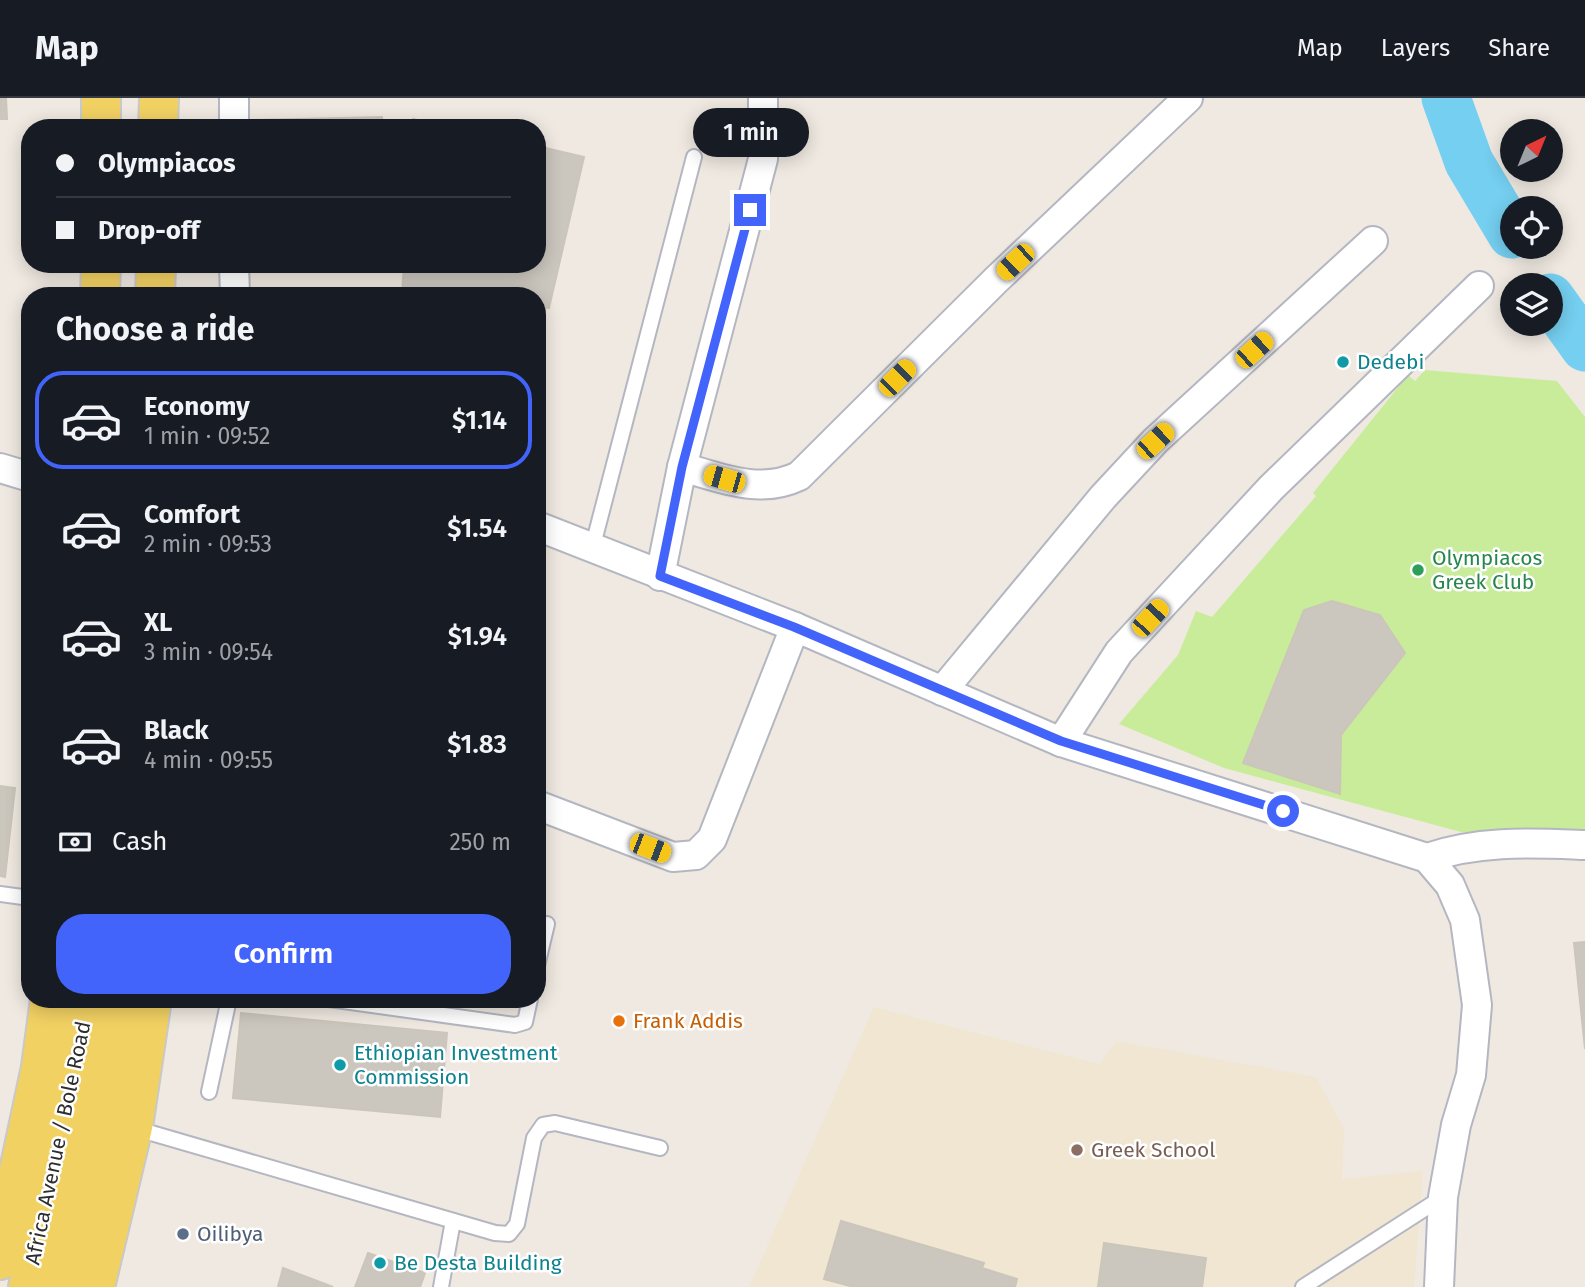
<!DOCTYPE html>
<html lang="en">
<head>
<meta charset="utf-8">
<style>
  :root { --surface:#171b24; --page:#20242c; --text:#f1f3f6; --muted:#9ea1a6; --line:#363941; --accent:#4264fb }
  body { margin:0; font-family:"Fira Sans",sans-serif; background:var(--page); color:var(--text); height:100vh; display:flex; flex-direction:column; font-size:26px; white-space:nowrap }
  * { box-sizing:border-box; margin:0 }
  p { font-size:23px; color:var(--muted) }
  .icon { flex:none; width:38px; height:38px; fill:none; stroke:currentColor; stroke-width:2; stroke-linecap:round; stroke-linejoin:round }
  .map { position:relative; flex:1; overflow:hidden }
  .sheet { position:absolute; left:21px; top:189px; width:525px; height:721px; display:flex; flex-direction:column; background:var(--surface); border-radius:28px; box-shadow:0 4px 18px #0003 }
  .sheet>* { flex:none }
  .banner { position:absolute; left:21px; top:21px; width:525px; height:154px; border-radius:28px; box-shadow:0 4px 18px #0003; display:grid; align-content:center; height:154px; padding:0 35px; background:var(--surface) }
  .needle { width:46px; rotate:43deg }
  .controls { position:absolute; left:1500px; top:21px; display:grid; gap:14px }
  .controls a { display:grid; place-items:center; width:63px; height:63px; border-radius:50%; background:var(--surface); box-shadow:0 4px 18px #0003; font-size:35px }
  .end { position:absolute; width:32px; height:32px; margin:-16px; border:9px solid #4264fb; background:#fff; box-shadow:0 0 0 4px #fff }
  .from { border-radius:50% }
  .bubble { position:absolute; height:49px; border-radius:24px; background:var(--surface); box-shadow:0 4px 18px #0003; font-size:23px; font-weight:600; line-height:49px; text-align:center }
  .car { position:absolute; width:21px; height:42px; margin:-21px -10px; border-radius:9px; box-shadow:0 0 5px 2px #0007; background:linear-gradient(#f5c518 24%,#345 0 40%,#f5c518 0 76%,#345 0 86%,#f5c518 0) }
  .banner b { display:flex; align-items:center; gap:24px; height:66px; font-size:26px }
  .banner b+b { border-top:2px solid var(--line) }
  .banner i { width:18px; height:18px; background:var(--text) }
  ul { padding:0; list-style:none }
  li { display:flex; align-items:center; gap:21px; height:98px; margin:0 14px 10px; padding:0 21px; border:4px solid transparent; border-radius:28px }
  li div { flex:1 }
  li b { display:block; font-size:26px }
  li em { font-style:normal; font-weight:600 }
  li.selected { border-color:var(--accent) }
  li>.icon { width:63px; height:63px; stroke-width:1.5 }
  h2 { padding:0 35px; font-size:32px; line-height:84px }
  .pay { display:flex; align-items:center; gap:18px; height:77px; padding:0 35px; font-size:26px }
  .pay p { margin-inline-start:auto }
  .cta { display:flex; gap:14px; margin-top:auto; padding:14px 35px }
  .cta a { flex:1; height:80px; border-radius:28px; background:var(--accent); color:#fff; font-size:28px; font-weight:600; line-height:80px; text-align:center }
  header { display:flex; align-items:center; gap:42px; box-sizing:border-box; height:98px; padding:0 35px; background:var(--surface); border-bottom:2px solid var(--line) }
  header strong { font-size:33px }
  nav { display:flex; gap:38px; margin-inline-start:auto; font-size:24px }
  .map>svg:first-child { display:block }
</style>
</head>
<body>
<header>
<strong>Map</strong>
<nav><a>Map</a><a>Layers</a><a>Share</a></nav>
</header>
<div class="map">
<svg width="1585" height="1189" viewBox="0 0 1585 1189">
  <rect width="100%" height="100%" fill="#efe9e1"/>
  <polygon fill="#f0e6d1" points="874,909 1099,966 1117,943 1316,979 1344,1031 1342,1081 1423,1073 1414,1189 749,1189"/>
  <polygon fill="#c9ec9a" points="1425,272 1557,283 1585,319 1585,736 1461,734 1224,670 1119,626 1178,557 1196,513 1212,519 1316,398 1313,395 1408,277 1415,283"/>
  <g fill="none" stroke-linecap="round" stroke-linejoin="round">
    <g stroke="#75cff0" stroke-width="49">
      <polyline points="1446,0 1469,64 1512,136"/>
      <polyline points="1550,200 1585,249"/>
    </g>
  </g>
  <g fill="#cbc7bf" stroke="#cbc5ba" stroke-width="2">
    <polygon points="0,0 6,0 7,21 0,21"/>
    <polygon points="382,19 383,30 251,30 251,22"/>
    <polygon points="413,21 453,30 412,30"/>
    <polygon points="537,48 584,59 549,210 537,209 537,198 402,195 404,166 537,166"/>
    <polygon points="1332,503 1380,517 1405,555 1341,637 1340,696 1243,665 1304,512"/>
    <polygon points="0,688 15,690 5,779 0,778"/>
    <polygon points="1585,844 1585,951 1574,845"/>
    <polygon points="241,915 447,935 440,1019 233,1000"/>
    <polygon points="841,1123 984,1165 982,1170 1017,1181 1015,1189 854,1189 824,1181"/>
    <polygon points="1104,1145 1206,1160 1202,1189 1098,1189"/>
    <polygon points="368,1155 425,1175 420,1189 355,1189"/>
    <polygon points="283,1170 333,1189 278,1189"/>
  </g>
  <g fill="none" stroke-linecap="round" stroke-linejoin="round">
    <defs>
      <g id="service">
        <polyline points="592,451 694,59"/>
        <polyline points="0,796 30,800"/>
        <polyline points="537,868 547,826"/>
        <polyline points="329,901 515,927 525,924 530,901"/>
        <polyline points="209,994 229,901"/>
        <polyline points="134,1030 495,1135 509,1136 517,1126 534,1040 543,1027 555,1025 660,1050"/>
        <polyline points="441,1189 453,1123"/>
        <polyline points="1303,1189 1443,1099"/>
      </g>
      <g id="minor">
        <polyline points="234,0 234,30"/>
        <polyline points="234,166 235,198"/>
        <polyline points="682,369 763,61 763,0"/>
        <polyline points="0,370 30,379"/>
        <polyline points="537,428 795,529 1061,644 1427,760 1450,787 1465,822 1477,907 1471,977 1456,1027 1443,1099 1439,1189"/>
        <path d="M660,478L682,369C721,380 760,397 799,378L996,182L1188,0"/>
        <polyline points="942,593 1103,399 1155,343 1373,143"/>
        <polyline points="1061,644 1119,554 1181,487 1271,390 1479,188"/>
        <polyline points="537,707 673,759 696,757 712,741 795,529"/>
        <path d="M1427,760C1479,742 1531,745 1585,747"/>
      </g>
      <g id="primary">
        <polyline points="101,30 101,0"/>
        <polyline points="158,30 159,0"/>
        <polyline points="100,198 101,166"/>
        <polyline points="155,198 156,166"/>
        <polyline points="0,1162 41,969 50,901"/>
        <polyline points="28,1189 59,1062 88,901"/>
        <polyline points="65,1189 105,1007 123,901"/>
        <polyline points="95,1189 133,1029 152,901"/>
      </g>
    </defs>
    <use href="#service" stroke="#b4b7c1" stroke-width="18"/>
    <use href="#minor" stroke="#b4b7c1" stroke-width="32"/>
    <use href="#primary" stroke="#c9c9c9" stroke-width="42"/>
    <use href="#service" stroke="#fff" stroke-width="14"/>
    <use href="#minor" stroke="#fff" stroke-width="28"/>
    <use href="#primary" stroke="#f2d163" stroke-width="38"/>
  </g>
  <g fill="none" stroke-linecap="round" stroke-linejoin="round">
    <polyline stroke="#4264fb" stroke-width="9" points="750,112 682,369 660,478 794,529 1061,643 1283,713"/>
  </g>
  <g fill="#0f9aa8" stroke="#fff" stroke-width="2.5">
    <circle cx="1343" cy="264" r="7"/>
    <circle cx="340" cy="967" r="7"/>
    <circle cx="380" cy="1165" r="7"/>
  </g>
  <circle fill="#2e9e5b" stroke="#fff" stroke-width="2.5" cx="1418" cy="472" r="7"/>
  <circle fill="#e8710a" stroke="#fff" stroke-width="2.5" cx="619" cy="923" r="7"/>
  <circle fill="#8d6e63" stroke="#fff" stroke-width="2.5" cx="1077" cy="1052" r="7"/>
  <circle fill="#5c6f8a" stroke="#fff" stroke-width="2.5" cx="183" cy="1136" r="7"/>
  <g text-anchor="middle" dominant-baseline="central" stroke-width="5" stroke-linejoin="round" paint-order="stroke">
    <g font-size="21" fill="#0d838f" stroke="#fff" text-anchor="start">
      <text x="1357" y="264">Dedebi</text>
      <text x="354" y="955">Ethiopian Investment<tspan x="354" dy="24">Commission</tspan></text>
      <text x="394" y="1165">Be Desta Building</text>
    </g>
    <g font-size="21" fill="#27864d" stroke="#fff" text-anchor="start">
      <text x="1432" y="460">Olympiacos<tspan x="1432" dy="24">Greek Club</tspan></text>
    </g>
    <g font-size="21" fill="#c56008" stroke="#fff" text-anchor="start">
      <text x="633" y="923">Frank Addis</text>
    </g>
    <g font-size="21" fill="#2e2e2e" stroke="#fff">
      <text transform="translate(58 1045) rotate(-78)">Africa Avenue / Bole Road</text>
    </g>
    <g font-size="21" fill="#785e54" stroke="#fff" text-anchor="start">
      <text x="1091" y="1052">Greek School</text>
    </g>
    <g font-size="21" fill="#4e5e75" stroke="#fff" text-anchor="start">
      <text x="197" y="1136">Oilibya</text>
    </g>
  </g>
</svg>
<div class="controls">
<a><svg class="needle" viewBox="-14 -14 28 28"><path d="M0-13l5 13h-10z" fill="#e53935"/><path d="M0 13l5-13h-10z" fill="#9ea1a6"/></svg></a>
<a><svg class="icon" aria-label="locate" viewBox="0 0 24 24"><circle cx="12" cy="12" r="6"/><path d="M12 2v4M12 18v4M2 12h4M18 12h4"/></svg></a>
<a><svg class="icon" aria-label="layers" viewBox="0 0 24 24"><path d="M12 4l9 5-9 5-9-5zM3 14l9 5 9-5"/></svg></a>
</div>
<i class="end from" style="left:1283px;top:713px"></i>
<i class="end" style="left:750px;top:112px"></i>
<div class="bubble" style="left:693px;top:10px;width:116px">1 min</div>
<i class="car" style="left:1015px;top:164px;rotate:227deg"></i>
<i class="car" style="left:1254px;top:252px;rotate:48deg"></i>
<i class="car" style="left:897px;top:280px;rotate:45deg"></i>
<i class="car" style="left:1155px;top:343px;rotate:47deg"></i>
<i class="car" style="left:724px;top:381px;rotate:286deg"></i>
<i class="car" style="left:1150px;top:520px;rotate:43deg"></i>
<i class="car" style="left:650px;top:750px;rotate:111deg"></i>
<div class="banner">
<b><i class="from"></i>Olympiacos</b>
<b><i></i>Drop-off</b>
</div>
<section class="sheet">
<h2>Choose a ride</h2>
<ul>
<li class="selected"><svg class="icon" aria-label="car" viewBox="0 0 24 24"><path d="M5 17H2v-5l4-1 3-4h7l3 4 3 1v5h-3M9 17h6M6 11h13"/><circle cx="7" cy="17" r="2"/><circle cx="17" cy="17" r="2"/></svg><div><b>Economy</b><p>1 min · 09:52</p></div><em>$1.14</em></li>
<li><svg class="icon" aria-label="car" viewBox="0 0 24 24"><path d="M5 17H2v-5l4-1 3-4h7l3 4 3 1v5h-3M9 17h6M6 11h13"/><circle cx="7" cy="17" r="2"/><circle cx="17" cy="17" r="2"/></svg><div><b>Comfort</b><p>2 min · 09:53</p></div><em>$1.54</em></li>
<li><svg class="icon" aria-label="car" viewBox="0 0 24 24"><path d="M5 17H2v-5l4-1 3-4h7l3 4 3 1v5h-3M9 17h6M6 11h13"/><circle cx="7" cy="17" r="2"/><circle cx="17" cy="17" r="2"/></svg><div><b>XL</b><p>3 min · 09:54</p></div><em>$1.94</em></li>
<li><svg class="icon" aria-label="car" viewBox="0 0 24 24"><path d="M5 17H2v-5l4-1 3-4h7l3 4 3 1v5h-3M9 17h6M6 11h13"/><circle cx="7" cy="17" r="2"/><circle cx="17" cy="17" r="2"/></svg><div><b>Black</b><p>4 min · 09:55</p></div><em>$1.83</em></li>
</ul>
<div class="pay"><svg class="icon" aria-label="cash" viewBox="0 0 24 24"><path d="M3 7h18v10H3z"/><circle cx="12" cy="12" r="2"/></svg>Cash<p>250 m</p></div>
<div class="cta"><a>Confirm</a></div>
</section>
</div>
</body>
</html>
